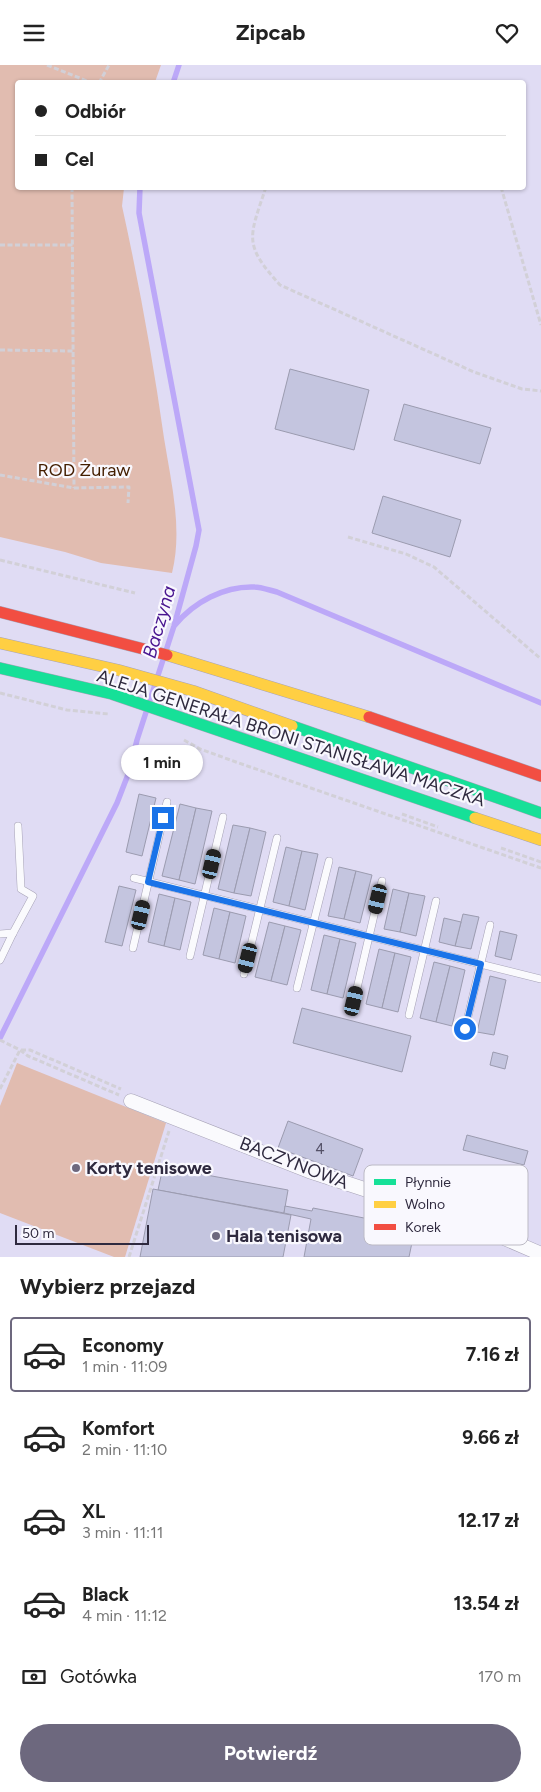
<!DOCTYPE html>
<html lang="pl">
<head>
<meta charset="utf-8">
<style>
  :root { --surface:#fff; --page:#f2f2f2; --text:#222; --muted:#767676; --line:#e0e0e0; --accent:#6d687e }
  body { margin:0; font-family:Figtree,sans-serif; background:var(--page); color:var(--text); height:100vh; display:flex; flex-direction:column; font-size:19px; white-space:nowrap }
  * { box-sizing:border-box; margin:0 }
  p { font-size:16px; color:var(--muted) }
  .icon { flex:none; width:28px; height:28px; fill:none; stroke:currentColor; stroke-width:2; stroke-linecap:round; stroke-linejoin:round }
  .map { position:relative; height:1192px; overflow:hidden }
  .side { display:flex; flex-direction:column; background:var(--surface); flex:1 }
  .side>* { flex:none }
  .top-card { position:absolute; left:15px; top:15px; width:511px; height:110px; border-radius:5px; box-shadow:0 1px 4px #0004; display:grid; align-content:center; height:110px; padding:0 20px; background:var(--surface) }
  .scale { position:absolute; left:15px; bottom:12px; width:134px; box-sizing:border-box; padding-left:5px; border:2px solid #2f2a3f; border-top:0; font-size:14px; line-height:18px; white-space:nowrap; color:#2f2a3f; -webkit-text-stroke:4px #f9f8fe; paint-order:stroke }
  .end { position:absolute; width:22px; height:22px; margin:-11px; border:6px solid #1a73e8; background:#fff; box-shadow:0 0 0 2px #fff }
  .from { border-radius:50% }
  .bubble { position:absolute; height:35px; border-radius:18px; background:var(--surface); box-shadow:0 1px 4px #0004; font-size:16px; font-weight:700; line-height:35px; text-align:center }
  .car { position:absolute; width:15px; height:30px; margin:-15px -8px; border-radius:6px; box-shadow:0 0 4px 1px #0007; background:linear-gradient(#222 24%,#8ab4d8 0 40%,#222 0 76%,#8ab4d8 0 86%,#222 0) }
  .top-card b { display:flex; align-items:center; gap:18px; height:48px; font-size:19px }
  .top-card b+b { border-top:1px solid var(--line) }
  .top-card i { width:12px; height:12px; background:var(--text) }
  ul { padding:0; list-style:none }
  li { display:flex; align-items:center; gap:15px; height:75px; margin:0 10px 8px; padding:0 10px; border:2px solid transparent; border-radius:5px }
  li div { flex:1 }
  li b { display:block; font-size:19px }
  li em { font-style:normal; font-weight:700 }
  li.active { border-color:var(--accent) }
  li>.icon { width:45px; height:45px; stroke-width:1.5 }
  h2 { padding:0 20px; font-size:22px; line-height:60px }
  .pay { display:flex; align-items:center; gap:12px; height:55px; padding:0 20px; font-size:19px }
  .pay p { margin-inline-start:auto }
  .action { display:flex; gap:10px; margin-top:auto; padding:10px 20px }
  .action a { flex:1; height:58px; border-radius:30px; background:var(--accent); color:#fff; font-size:20px; font-weight:700; line-height:58px; text-align:center }
  header { display:flex; justify-content:space-between; align-items:center; height:65px; padding:0 20px; background:var(--surface); font-size:22px; font-weight:700 }
  .map>svg:first-child { display:block }
</style>
</head>
<body>
<header><svg class="icon" aria-label="menu" viewBox="0 0 24 24"><path d="M4 6h16M4 12h16M4 18h16"/></svg>Zipcab<svg class="icon" aria-label="heart" viewBox="0 0 24 24"><path d="M12 20l-8-8c-3-5 5-10 8-4 3-6 11-1 8 4z"/></svg></header>
<div class="map">
<svg width="541" height="1192" viewBox="0 0 541 1192">
  <rect width="100%" height="100%" fill="#e0dcf4"/>
  <g fill="#e1bcb0">
    <path d="M0,0H161L155,17L18,18V122L124,123L122,141C139,218 153,295 164,373C171,417 183,464 172,508L101,498L65,487L0,472Z"/>
    <polygon points="17,998 166,1058 125,1192 114,1192 0,1148 0,1041"/>
  </g>
  <g fill="none" stroke-linecap="round" stroke-linejoin="round">
    <g stroke="#bca8f8" stroke-width="5.5">
      <polyline points="173,18 179,0"/>
      <path d="M175,560C194,537 224,521 254,522C261,522 269,525 277,527L541,638"/>
      <polyline points="0,973 117,738 129,707 137,675 174,561 196,481 199,465 139,148 140,122"/>
    </g>
  </g>
  <g fill="#c4c5df" stroke="#9b9baf">
    <polygon points="290,304 369,325 354,385 275,364"/>
    <polygon points="404,339 491,363 480,399 394,375"/>
    <polygon points="383,431 461,455 450,492 372,468"/>
    <polygon points="139,729 156,733 142,791 126,787"/>
    <polygon points="180,739 196,743 179,815 162,811"/>
    <polygon points="196,743 212,746 195,819 179,815"/>
    <polygon points="233,760 250,763 234,828 218,824"/>
    <polygon points="250,763 266,767 251,831 234,828"/>
    <polygon points="286,782 302,786 289,841 273,837"/>
    <polygon points="302,786 318,789 305,845 289,841"/>
    <polygon points="339,802 356,806 344,854 328,851"/>
    <polygon points="356,806 372,810 360,858 344,854"/>
    <polygon points="119,821 136,825 122,881 105,877"/>
    <polygon points="393,824 409,828 400,867 384,864"/>
    <polygon points="409,828 425,831 416,871 400,867"/>
    <polygon points="159,829 175,833 164,881 148,877"/>
    <polygon points="175,833 191,837 180,885 164,881"/>
    <polygon points="214,843 230,847 219,894 203,890"/>
    <polygon points="230,847 246,851 235,898 219,894"/>
    <polygon points="463,849 479,852 471,884 455,881"/>
    <polygon points="444,853 461,857 455,881 439,877"/>
    <polygon points="269,857 285,861 271,916 255,912"/>
    <polygon points="285,861 301,865 287,920 271,916"/>
    <polygon points="500,866 517,870 511,895 495,891"/>
    <polygon points="324,870 340,874 327,929 311,925"/>
    <polygon points="340,874 356,878 343,933 327,929"/>
    <polygon points="379,884 395,888 382,943 366,939"/>
    <polygon points="395,888 411,892 398,947 382,943"/>
    <polygon points="434,897 450,901 436,957 420,953"/>
    <polygon points="450,901 465,905 452,961 436,957"/>
    <polygon points="490,911 506,915 494,970 477,967"/>
    <polygon points="302,943 411,971 402,1007 293,978"/>
    <polygon points="493,987 508,991 505,1004 490,1000"/>
    <polygon points="288,1056 363,1084 353,1111 278,1083"/>
    <polygon points="467,1070 528,1086 524,1100 463,1085"/>
    <polygon points="163,1102 288,1125 284,1148 158,1125"/>
    <polygon points="153,1124 291,1150 283,1192 140,1192"/>
    <polygon points="285,1141 312,1146 313,1143 415,1163 409,1192 304,1192 311,1154 284,1148"/>
  </g>
  <g fill="none" stroke-linecap="round" stroke-linejoin="round">
    <defs>
      <g id="lane">
        <polyline points="134,813 541,914"/>
        <polyline points="0,869 13,868"/>
        <polyline points="133,883 167,737"/>
        <polyline points="190,891 223,752"/>
        <polyline points="0,895 13,868 33,831 21,824 18,761"/>
        <polyline points="244,909 277,773"/>
        <polyline points="297,923 329,796"/>
        <polyline points="354,936 382,816"/>
        <polyline points="409,950 436,836"/>
        <polyline points="465,964 490,860"/>
      </g>
      <polyline id="street" points="131,1036 309,1106 474,1160 541,1189"/>
      <g id="fast">
        <polyline points="0,603 112,629 475,753"/>
        <polyline points="292,661 541,748"/>
      </g>
      <g id="slow">
        <polyline points="0,578 118,605 193,626 292,661"/>
        <polyline points="167,590 369,652"/>
        <polyline points="475,753 541,775"/>
      </g>
      <g id="jam">
        <polyline points="0,547 167,590"/>
        <polyline points="369,652 541,711"/>
      </g>
    </defs>
    <use href="#lane" stroke="#a7a3b7" stroke-width="8"/>
    <use href="#street" stroke="#a7a3b7" stroke-width="15"/>
    <use href="#fast" stroke="#a7a3b7" stroke-width="12"/>
    <use href="#slow" stroke="#a7a3b7" stroke-width="12"/>
    <use href="#jam" stroke="#a7a3b7" stroke-width="12"/>
    <g stroke="#d2d0d7" stroke-width="3" stroke-dasharray="5 2.5" stroke-linecap="butt">
      <polyline points="47,0 92,18"/>
      <polyline points="99,18 109,0"/>
      <polyline points="72,122 74,423"/>
      <path d="M266,122C249,173 243,179 280,220L474,307L522,324L541,326"/>
      <polyline points="501,122 541,260"/>
      <polyline points="0,180 73,180"/>
      <polyline points="0,285 73,286"/>
      <polyline points="0,410 74,423 129,422 128,438"/>
      <polyline points="348,472 406,489 434,502 541,594"/>
      <polyline points="0,495 135,528"/>
      <polyline points="0,628 67,645 109,649"/>
      <polyline points="184,675 200,684 236,697 541,803"/>
      <polyline points="402,749 438,762"/>
      <polyline points="501,783 541,797"/>
      <polyline points="0,975 20,985 28,991 119,1030"/>
      <polyline points="21,985 30,985 121,1024"/>
      <polyline points="0,1024 20,985"/>
      <polyline points="129,1192 169,1066"/>
    </g>
    <use href="#lane" stroke="#fafafd" stroke-width="7"/>
    <use href="#street" stroke="#fafafd" stroke-width="14"/>
    <use href="#fast" stroke="#16e098" stroke-width="11"/>
    <use href="#slow" stroke="#ffcf43" stroke-width="11"/>
    <use href="#jam" stroke="#f24e42" stroke-width="11"/>
  </g>
  <g fill="none" stroke-linecap="round" stroke-linejoin="round">
    <polyline stroke="#1a73e8" stroke-width="6" points="163,753 148,817 481,899 465,964"/>
  </g>
  <g fill="#6d687e" stroke="#f9f8fe" stroke-width="2">
    <circle cx="76" cy="1103" r="5"/>
    <circle cx="216" cy="1171" r="5"/>
  </g>
  <g text-anchor="middle" dominant-baseline="central" stroke-width="4.5" stroke-linejoin="round" paint-order="stroke">
    <g font-size="15" fill="#545167">
      <text x="320" y="1084">4</text>
    </g>
    <g font-size="18" fill="#441e00" stroke="#f9f8fe">
      <text x="84" y="405">ROD Żuraw</text>
    </g>
    <g font-size="18" fill="#2f2a3f" stroke="#f9f8fe">
      <text transform="translate(291 673) rotate(18)">ALEJA GENERAŁA BRONI STANISŁAWA MACZKA</text>
      <text transform="translate(294 1098) rotate(21)">BACZYNOWA</text>
    </g>
    <g font-size="18" font-weight="bold" fill="#2f2a3f" stroke="#f9f8fe" text-anchor="start">
      <text x="86" y="1103">Korty tenisowe</text>
      <text x="226" y="1171">Hala tenisowa</text>
    </g>
    <g font-size="19" font-style="italic" fill="#491690" stroke="#f9f8fe">
      <text transform="translate(159 557) rotate(-74)">Baczyna</text>
    </g>
  </g>
  <rect x="364" y="1100" width="164" height="80" rx="8" fill="#f9f8fe" stroke="#bcbac5" stroke-width="1"/>
  <rect x="374" y="1114" width="22" height="6" fill="#16e098"/>
  <rect x="374" y="1136" width="22" height="7" fill="#ffcf43"/>
  <rect x="374" y="1159" width="22" height="6" fill="#f24e42"/>
  <g font-size="14" fill="#2f2a3f">
    <text x="405" y="1122">Płynnie</text>
    <text x="405" y="1144">Wolno</text>
    <text x="405" y="1167">Korek</text>
  </g>
</svg>
<div class="scale">50 m</div>
<i class="end from" style="left:465px;top:964px"></i>
<i class="end" style="left:163px;top:753px"></i>
<div class="bubble" style="left:121px;top:680px;width:82px">1 min</div>
<i class="car" style="left:212px;top:799px;rotate:13deg"></i>
<i class="car" style="left:378px;top:834px;rotate:193deg"></i>
<i class="car" style="left:141px;top:850px;rotate:13deg"></i>
<i class="car" style="left:248px;top:893px;rotate:194deg"></i>
<i class="car" style="left:354px;top:936px;rotate:13deg"></i>
<div class="top-card">
<b><i class="from"></i>Odbiór</b>
<b><i></i>Cel</b>
</div>
</div>
<section class="side">
<h2>Wybierz przejazd</h2>
<ul>
<li class="active"><svg class="icon" aria-label="car" viewBox="0 0 24 24"><path d="M5 17H2v-5l4-1 3-4h7l3 4 3 1v5h-3M9 17h6M6 11h13"/><circle cx="7" cy="17" r="2"/><circle cx="17" cy="17" r="2"/></svg><div><b>Economy</b><p>1 min · 11:09</p></div><em>7.16 zł</em></li>
<li><svg class="icon" aria-label="car" viewBox="0 0 24 24"><path d="M5 17H2v-5l4-1 3-4h7l3 4 3 1v5h-3M9 17h6M6 11h13"/><circle cx="7" cy="17" r="2"/><circle cx="17" cy="17" r="2"/></svg><div><b>Komfort</b><p>2 min · 11:10</p></div><em>9.66 zł</em></li>
<li><svg class="icon" aria-label="car" viewBox="0 0 24 24"><path d="M5 17H2v-5l4-1 3-4h7l3 4 3 1v5h-3M9 17h6M6 11h13"/><circle cx="7" cy="17" r="2"/><circle cx="17" cy="17" r="2"/></svg><div><b>XL</b><p>3 min · 11:11</p></div><em>12.17 zł</em></li>
<li><svg class="icon" aria-label="car" viewBox="0 0 24 24"><path d="M5 17H2v-5l4-1 3-4h7l3 4 3 1v5h-3M9 17h6M6 11h13"/><circle cx="7" cy="17" r="2"/><circle cx="17" cy="17" r="2"/></svg><div><b>Black</b><p>4 min · 11:12</p></div><em>13.54 zł</em></li>
</ul>
<div class="pay"><svg class="icon" aria-label="cash" viewBox="0 0 24 24"><path d="M3 7h18v10H3z"/><circle cx="12" cy="12" r="2"/></svg>Gotówka<p>170 m</p></div>
<div class="action"><a>Potwierdź</a></div>
</section>
</body>
</html>
